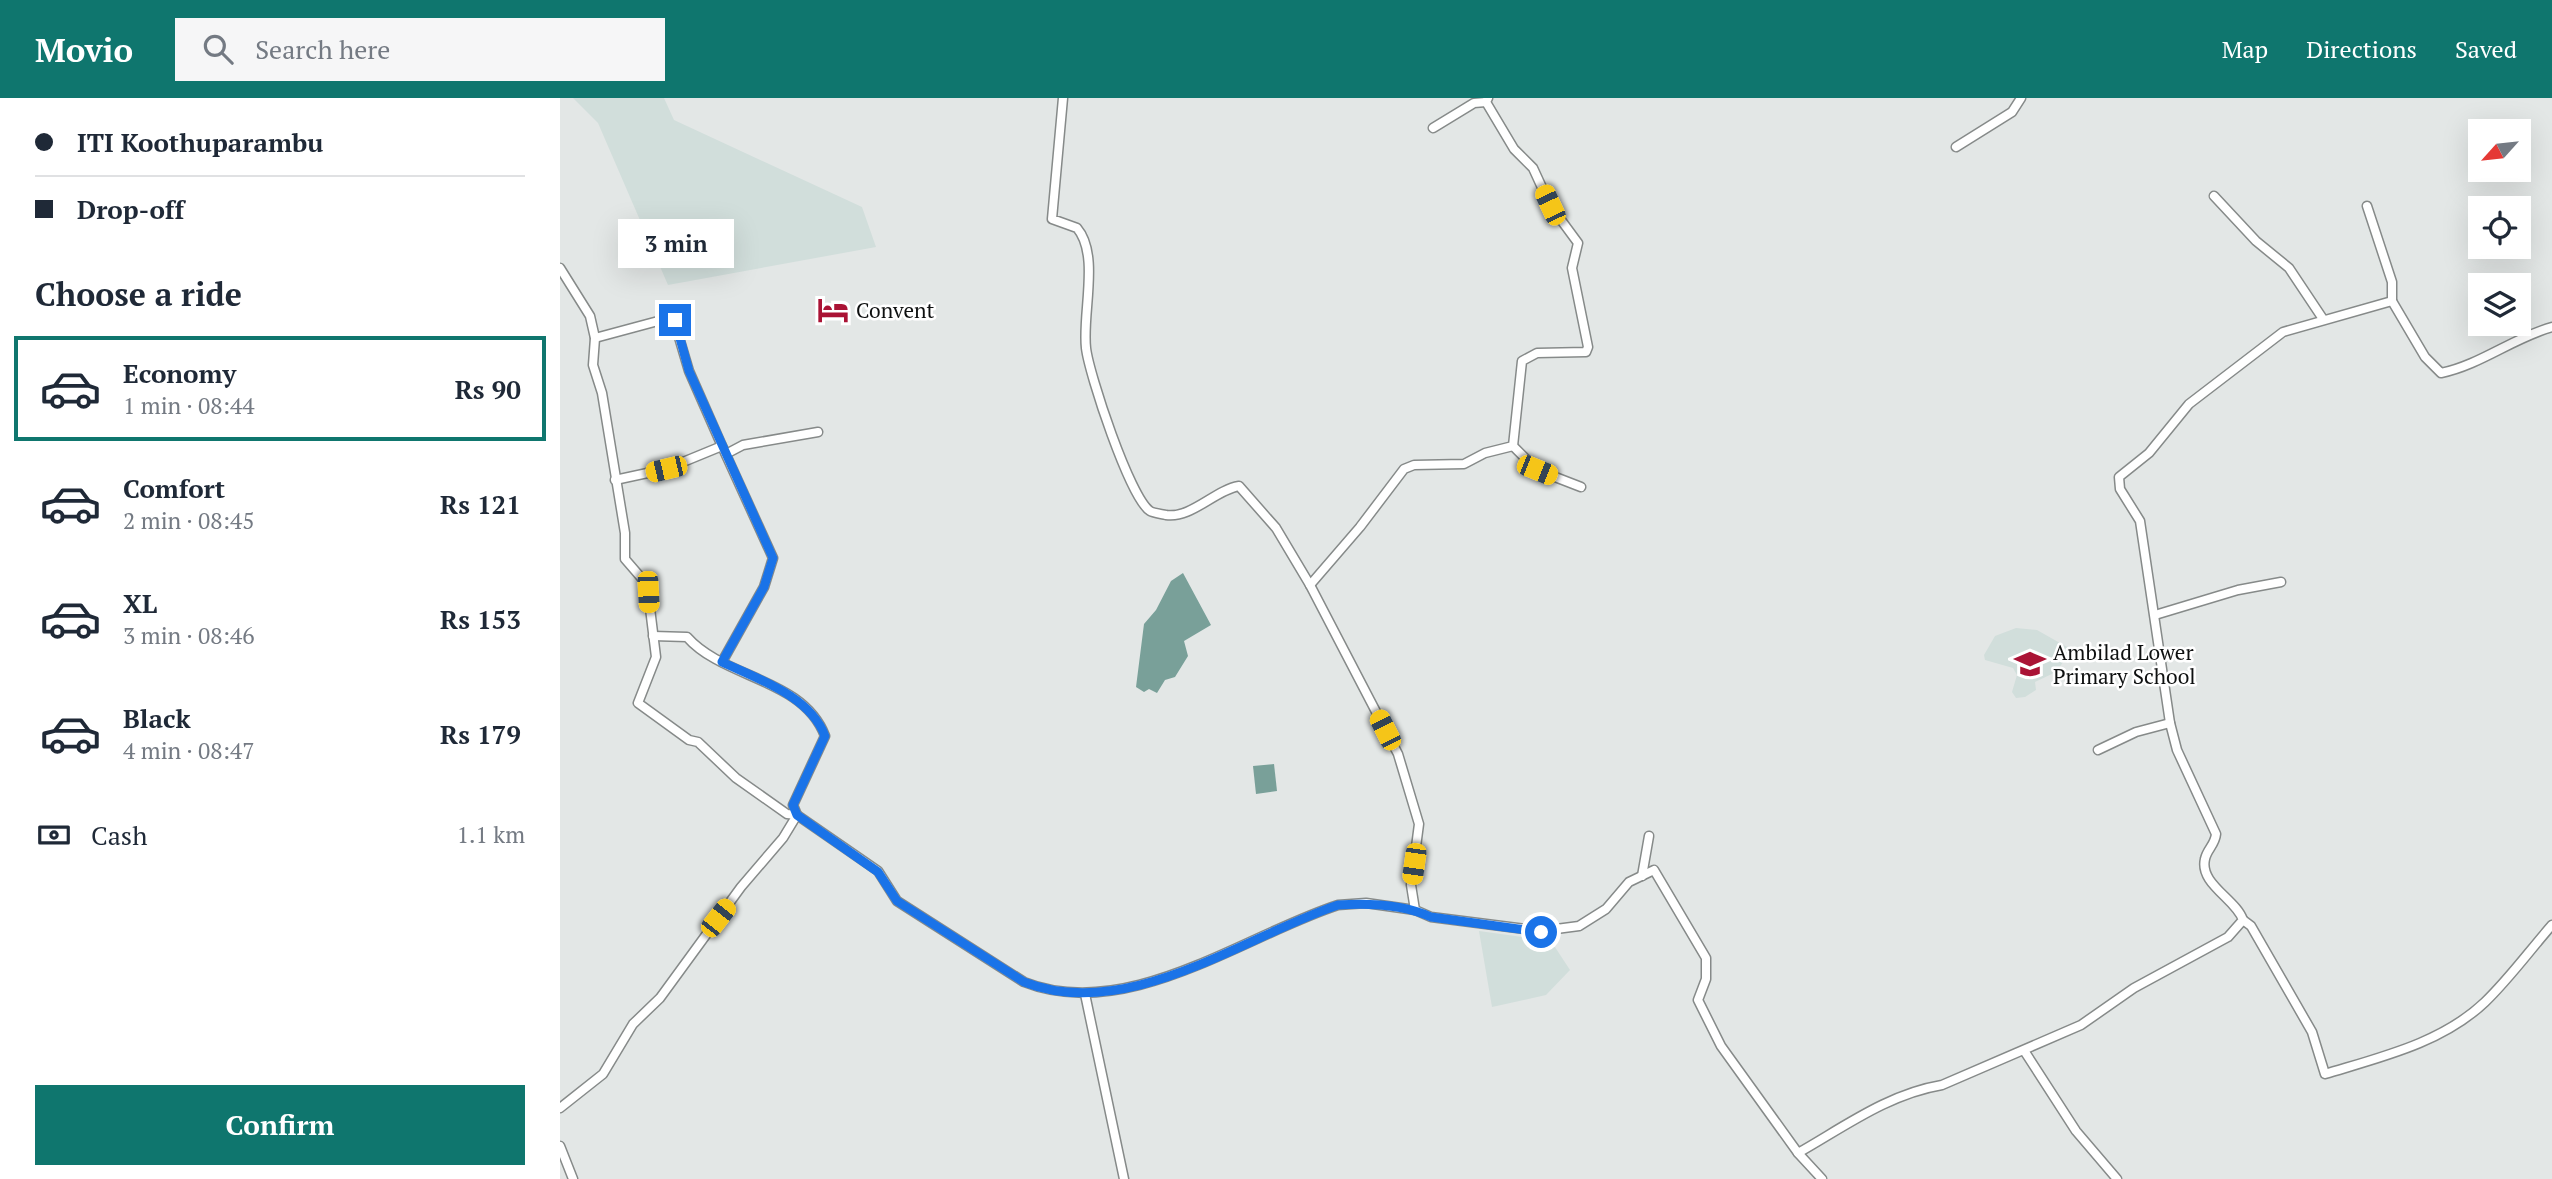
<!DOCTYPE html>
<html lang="en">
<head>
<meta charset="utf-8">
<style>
  :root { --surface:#fff; --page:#f6f6f7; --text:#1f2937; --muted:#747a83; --line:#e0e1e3; --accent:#0f766e }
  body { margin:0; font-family:"PT Serif",serif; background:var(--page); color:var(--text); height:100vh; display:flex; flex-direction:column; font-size:26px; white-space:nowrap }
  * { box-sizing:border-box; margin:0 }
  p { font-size:23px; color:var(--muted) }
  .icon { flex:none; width:38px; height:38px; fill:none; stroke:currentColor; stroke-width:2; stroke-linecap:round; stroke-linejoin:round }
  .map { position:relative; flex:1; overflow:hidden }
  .sheet { display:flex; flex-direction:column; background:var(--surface); width:560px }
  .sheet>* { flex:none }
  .hud { display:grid; align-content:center; height:154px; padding:0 35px; background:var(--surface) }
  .needle { width:46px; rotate:243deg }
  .controls { position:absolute; left:1908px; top:21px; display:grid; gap:14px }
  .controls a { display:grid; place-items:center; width:63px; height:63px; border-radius:0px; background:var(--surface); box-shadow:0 7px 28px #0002; font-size:35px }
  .end { position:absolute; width:32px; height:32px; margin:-16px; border:9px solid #1a73e8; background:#fff; box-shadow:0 0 0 4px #fff }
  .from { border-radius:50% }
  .bubble { position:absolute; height:49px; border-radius:0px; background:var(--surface); box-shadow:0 7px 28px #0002; font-size:23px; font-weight:700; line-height:49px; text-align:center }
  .car { position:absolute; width:21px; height:42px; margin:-21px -10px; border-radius:9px; box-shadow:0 0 5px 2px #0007; background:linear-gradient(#f5c518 24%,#345 0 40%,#f5c518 0 76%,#345 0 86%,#f5c518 0) }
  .hud b { display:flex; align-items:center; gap:24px; height:66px; font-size:26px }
  .hud b+b { border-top:2px solid var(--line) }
  .hud i { width:18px; height:18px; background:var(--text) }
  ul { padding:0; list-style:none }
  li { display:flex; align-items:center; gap:21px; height:105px; margin:0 14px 10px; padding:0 21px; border:4px solid transparent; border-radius:0px }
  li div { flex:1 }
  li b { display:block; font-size:26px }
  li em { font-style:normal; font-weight:700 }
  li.selected { border-color:var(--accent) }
  li>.icon { width:63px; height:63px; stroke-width:1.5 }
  h2 { padding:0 35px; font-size:32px; line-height:84px }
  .pay { display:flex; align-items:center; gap:18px; height:77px; padding:0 35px; font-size:26px }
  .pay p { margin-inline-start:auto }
  .cta { display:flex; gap:14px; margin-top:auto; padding:14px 35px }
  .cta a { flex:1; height:80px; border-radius:0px; background:var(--accent); color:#fff; font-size:28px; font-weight:700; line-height:80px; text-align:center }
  header { display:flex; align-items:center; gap:42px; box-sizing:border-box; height:98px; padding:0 35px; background:var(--accent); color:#fff }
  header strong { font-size:33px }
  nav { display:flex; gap:38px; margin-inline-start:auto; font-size:24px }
  .search { width:490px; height:63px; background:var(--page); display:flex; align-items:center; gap:18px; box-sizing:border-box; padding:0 24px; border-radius:0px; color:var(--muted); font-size:26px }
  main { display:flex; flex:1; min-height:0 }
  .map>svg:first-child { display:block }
</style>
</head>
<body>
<header>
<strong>Movio</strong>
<div class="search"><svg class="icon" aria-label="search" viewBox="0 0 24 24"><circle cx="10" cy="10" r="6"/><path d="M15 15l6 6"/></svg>Search here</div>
<nav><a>Map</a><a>Directions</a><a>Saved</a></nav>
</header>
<main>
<section class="sheet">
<div class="hud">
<b><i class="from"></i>ITI Koothuparambu</b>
<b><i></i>Drop-off</b>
</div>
<h2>Choose a ride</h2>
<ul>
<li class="selected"><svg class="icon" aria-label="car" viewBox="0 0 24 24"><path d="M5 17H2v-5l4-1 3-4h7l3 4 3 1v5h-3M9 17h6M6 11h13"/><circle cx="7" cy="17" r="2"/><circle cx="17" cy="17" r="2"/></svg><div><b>Economy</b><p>1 min · 08:44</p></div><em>Rs 90</em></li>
<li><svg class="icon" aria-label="car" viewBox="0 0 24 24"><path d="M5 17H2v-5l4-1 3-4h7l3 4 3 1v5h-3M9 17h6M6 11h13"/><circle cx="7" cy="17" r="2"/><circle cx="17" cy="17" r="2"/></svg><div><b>Comfort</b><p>2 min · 08:45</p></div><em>Rs 121</em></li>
<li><svg class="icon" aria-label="car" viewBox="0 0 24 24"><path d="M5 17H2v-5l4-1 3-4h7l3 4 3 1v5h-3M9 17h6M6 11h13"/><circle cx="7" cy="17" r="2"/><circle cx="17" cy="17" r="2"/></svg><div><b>XL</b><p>3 min · 08:46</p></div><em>Rs 153</em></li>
<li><svg class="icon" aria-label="car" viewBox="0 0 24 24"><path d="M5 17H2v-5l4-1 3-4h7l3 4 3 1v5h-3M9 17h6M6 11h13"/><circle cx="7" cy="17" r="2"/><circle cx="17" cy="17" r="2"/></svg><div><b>Black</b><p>4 min · 08:47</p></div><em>Rs 179</em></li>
</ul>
<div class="pay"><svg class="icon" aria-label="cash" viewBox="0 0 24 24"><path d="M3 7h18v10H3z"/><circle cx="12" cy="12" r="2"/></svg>Cash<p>1.1 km</p></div>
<div class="cta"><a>Confirm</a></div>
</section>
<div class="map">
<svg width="1992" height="1081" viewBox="0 0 1992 1081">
  <rect width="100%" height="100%" fill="#e3e7e6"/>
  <g fill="#d1dedb">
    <polygon points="13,0 104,0 114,22 302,109 316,149 108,187 38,25"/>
    <polygon points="1456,530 1477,532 1507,549 1506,560 1496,574 1475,584 1476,592 1465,599 1456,600 1452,594 1457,577 1453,570 1425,562 1424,557 1435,538"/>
    <polygon points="919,833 991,843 1010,872 986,897 932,909"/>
  </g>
  <g fill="#79a099">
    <polygon points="623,475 651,527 624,543 628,558 615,579 605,582 597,595 589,591 584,594 576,589 584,526 596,512 611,483"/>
    <polygon points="714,666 717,693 696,696 693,668"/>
  </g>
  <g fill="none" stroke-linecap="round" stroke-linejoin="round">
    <defs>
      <g id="street">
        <path d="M503,0L492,121L517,130C540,157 522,215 526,250C529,276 570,400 590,413C593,415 602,416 606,417C631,421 655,392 679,388L716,430L750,487L838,656L859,726L851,787L855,812L871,819L981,833L1019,828L1046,811L1069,784L1094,772L1146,860V881L1138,902L1161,948L1238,1055C1284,1029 1328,996 1382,987L1521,927L1574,890L1668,839L1683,822C1676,801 1639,786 1645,761C1647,751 1655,747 1656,736L1617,652L1610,625L1580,423L1560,391L1559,379L1589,355L1629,306L1723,234L1832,203L1865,259L1881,275C1920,267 1953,240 1992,229"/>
        <polyline points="873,30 914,5 926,4"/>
        <polyline points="1396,49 1452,14 1461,0"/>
        <polyline points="1654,98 1696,143 1729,170 1763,221"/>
        <polyline points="1807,108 1832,184 1832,203"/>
        <path d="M0,170L30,218L35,240L33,267L42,295L65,435V461L84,483L88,494L96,559L78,605L129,642L138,644L176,680L227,716L237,717L318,773L337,803L464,884C567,925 683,838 778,807L806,805L855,812"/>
        <polyline points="35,240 113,219 129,273 162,348"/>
        <polyline points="953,348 977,372 1021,389"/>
        <polyline points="166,356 183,347 258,334"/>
        <polyline points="55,382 106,371 162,348 213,460 204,489 162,564"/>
        <polyline points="750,487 800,429 844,371 854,367 904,366 925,355 953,348 962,263 977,255 1026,254 1028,249 1012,170 1018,145 990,107 973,70 954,51 926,4 928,0"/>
        <polyline points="1595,517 1678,492 1721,484"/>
        <polyline points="1538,652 1576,634 1610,625"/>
        <polyline points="1082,778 1089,738"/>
        <path d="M1683,822L1691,828L1752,934L1765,976C1821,959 1882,945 1925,904C1949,881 1970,852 1992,827"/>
        <polyline points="525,896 564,1081"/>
        <polyline points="1465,954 1516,1033 1557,1081"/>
        <path d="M0,1010L43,976L73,926L100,900L181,789L223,740L237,717L233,707L265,638C243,580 164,581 127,539L93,538"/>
        <polyline points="0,1048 13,1081"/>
        <polyline points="1238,1055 1262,1081"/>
      </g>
    </defs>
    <use href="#street" stroke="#868a89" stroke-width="11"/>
    <use href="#street" stroke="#fff" stroke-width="8"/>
  </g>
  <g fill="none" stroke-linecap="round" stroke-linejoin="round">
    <path stroke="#1a73e8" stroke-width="9" d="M115,222L129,273L213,460L204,489L162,564C198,581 250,598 265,638L233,707L237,717L318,774L337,803L464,884C567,925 683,839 778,807C809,805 842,806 871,819L981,834"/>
  </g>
  <defs>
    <symbol id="hotel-bare" viewBox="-9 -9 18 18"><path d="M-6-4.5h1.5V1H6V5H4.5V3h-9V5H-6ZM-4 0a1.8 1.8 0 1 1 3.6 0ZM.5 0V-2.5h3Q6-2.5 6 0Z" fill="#aa1335" stroke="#fff" stroke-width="2.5" paint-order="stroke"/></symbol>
    <symbol id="school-bare" viewBox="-9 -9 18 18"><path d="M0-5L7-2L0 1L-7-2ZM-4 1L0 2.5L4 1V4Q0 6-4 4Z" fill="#aa1335" stroke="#fff" stroke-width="2.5" paint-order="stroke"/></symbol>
  </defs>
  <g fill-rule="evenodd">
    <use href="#hotel-bare" x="251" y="190" width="44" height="44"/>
    <use href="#school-bare" x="1448" y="544" width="44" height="44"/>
  </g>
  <g text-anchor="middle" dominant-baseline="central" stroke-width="5" stroke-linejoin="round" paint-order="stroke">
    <g font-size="21" fill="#0e1010" stroke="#fff" text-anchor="start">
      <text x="296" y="212">Convent</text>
      <text x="1493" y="554">Ambilad Lower<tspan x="1493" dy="24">Primary School</tspan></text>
    </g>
  </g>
</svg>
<div class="controls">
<a><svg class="needle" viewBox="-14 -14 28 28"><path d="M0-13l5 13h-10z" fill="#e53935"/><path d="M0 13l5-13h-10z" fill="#747a83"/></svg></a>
<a><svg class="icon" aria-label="locate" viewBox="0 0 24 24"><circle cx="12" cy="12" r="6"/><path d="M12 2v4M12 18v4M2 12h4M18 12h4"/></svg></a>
<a><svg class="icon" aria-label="layers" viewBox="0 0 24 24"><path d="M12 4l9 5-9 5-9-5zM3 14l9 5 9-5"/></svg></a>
</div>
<i class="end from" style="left:981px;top:834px"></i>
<i class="end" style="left:115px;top:222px"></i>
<div class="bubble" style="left:58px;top:121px;width:116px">3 min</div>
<i class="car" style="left:990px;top:107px;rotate:335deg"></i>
<i class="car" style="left:106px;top:371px;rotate:257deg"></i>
<i class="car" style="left:977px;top:372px;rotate:112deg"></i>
<i class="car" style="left:88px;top:494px;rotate:177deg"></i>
<i class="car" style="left:825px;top:632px;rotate:333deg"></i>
<i class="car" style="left:854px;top:766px;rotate:188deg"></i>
<i class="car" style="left:158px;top:820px;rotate:38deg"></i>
</div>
</main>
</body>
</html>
